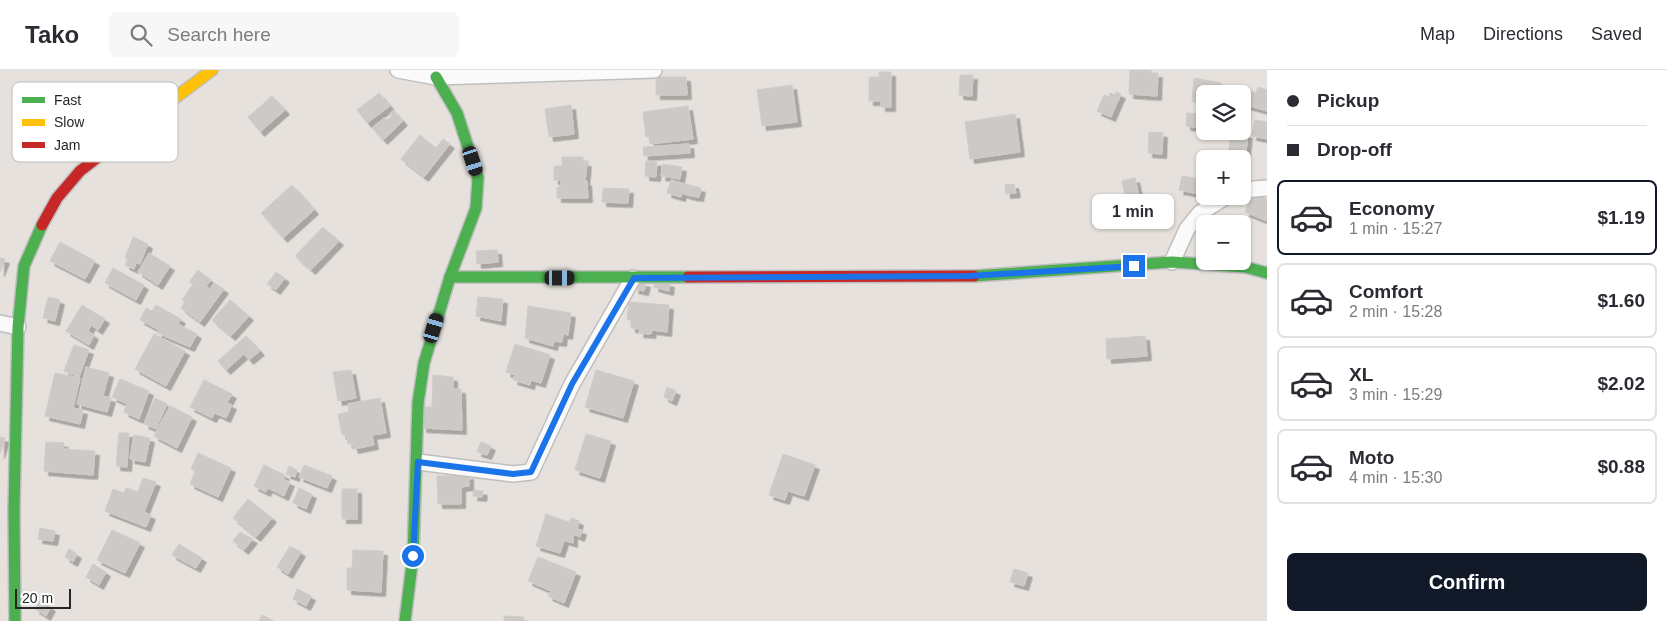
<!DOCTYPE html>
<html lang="en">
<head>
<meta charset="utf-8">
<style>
  :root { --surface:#fff; --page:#f7f7f7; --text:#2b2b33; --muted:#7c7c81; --line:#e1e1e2; --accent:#111827 }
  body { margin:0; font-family:Arial,sans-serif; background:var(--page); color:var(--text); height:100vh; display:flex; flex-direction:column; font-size:19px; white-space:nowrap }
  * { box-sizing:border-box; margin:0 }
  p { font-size:16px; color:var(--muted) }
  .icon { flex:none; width:28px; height:28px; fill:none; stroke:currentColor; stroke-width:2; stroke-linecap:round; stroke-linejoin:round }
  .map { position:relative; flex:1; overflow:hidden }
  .panel { display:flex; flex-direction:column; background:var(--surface); width:400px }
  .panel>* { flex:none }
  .top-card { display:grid; align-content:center; height:110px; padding:0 20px; background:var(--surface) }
  .fabs { position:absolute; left:1196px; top:15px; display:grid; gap:10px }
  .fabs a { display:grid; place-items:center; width:55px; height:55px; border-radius:8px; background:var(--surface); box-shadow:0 1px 4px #0004; font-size:25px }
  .scale { position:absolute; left:15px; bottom:12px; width:56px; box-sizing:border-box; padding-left:5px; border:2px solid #272727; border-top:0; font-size:14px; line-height:18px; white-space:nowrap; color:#272727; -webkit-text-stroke:4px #fff; paint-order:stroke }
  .end { position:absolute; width:22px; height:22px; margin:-11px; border:6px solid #1a73e8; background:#fff; box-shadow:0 0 0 2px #fff }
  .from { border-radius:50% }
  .bubble { position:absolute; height:35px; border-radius:8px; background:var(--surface); box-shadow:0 1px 4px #0004; font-size:16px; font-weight:700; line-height:35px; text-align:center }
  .car { position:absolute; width:15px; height:30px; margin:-15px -8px; border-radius:6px; box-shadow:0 0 4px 1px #0007; background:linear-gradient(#222 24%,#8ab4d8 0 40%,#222 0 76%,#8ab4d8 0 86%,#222 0) }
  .top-card b { display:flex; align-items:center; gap:18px; height:48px; font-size:19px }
  .top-card b+b { border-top:1px solid var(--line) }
  .top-card i { width:12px; height:12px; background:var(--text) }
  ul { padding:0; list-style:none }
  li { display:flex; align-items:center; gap:15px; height:75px; margin:0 10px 8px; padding:0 10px; border:2px solid var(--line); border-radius:8px }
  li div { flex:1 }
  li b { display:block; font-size:19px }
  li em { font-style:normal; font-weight:700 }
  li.on { border-color:var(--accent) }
  li>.icon { width:45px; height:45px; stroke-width:1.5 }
  .button { display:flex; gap:10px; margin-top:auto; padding:10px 20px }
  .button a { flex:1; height:58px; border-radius:8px; background:var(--accent); color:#fff; font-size:20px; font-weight:700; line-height:58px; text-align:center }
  header { display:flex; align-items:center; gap:30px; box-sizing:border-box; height:70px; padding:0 25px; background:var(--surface); border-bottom:1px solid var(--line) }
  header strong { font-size:24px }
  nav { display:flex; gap:28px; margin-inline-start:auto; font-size:18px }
  .search { width:350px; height:45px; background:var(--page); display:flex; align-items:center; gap:12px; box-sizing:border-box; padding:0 18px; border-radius:8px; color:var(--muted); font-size:19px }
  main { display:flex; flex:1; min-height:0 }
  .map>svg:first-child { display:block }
</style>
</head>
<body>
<header>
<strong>Tako</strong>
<div class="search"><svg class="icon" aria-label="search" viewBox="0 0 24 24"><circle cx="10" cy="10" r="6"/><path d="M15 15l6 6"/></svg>Search here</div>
<nav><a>Map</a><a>Directions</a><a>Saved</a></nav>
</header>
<main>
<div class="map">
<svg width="1267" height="551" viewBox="0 0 1267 551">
  <defs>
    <filter id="shadow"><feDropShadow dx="4.5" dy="4.5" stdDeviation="0" flood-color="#0004"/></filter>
  </defs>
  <rect width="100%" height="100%" fill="#e6e1dc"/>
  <g fill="#ccc9c6" stroke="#d0ccc8" filter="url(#shadow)">
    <polygon points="1130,0 1151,0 1151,3 1158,3 1157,26 1129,24"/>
    <polygon points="879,2 891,2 891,37 881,37 881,31 869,31 869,7 879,7"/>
    <polygon points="960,5 973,5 972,26 959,25"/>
    <polygon points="656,7 686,7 687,25 656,25"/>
    <polygon points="1194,8 1221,13 1220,24 1205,24 1205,33 1192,32"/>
    <polygon points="792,15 797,52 762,56 757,20"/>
    <polygon points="1258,17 1267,20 1267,41 1242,34 1242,24 1240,24 1241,18 1256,23"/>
    <polygon points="1116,22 1121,24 1111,47 1097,41 1104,25 1109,27 1110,23 1115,25"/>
    <polygon points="379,23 390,36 367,53 357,40"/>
    <polygon points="272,26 285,40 260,62 248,47"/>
    <polygon points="571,35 574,64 549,67 545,39"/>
    <polygon points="688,36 693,69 650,74 649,67 646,67 643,42"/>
    <polygon points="393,40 403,51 383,70 372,58 384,48 387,50 392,46 390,43"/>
    <polygon points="1187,43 1205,44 1205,58 1186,56"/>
    <polygon points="1015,44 1020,82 970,89 965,52"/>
    <polygon points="1255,50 1267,52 1267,69 1252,66"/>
    <polygon points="1149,62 1163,63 1162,84 1148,83"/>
    <polygon points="1231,62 1248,64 1245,90 1228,88"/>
    <polygon points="420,65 436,78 443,69 450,74 424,107 401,89"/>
    <polygon points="689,74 690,83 644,86 643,77"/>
    <polygon points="562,87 583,87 583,92 587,92 585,112 587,111 588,128 557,128 557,117 561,117 561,110 554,110 554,96 562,96"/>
    <polygon points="646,91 657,92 656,107 645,106"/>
    <polygon points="663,94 682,97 680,109 661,106"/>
    <polygon points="1182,106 1205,110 1205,125 1179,120"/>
    <polygon points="1135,108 1139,127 1126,130 1122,111"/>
    <polygon points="671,110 693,116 690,126 682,123 681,127 667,123"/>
    <polygon points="1014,114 1016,123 1006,124 1005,115"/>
    <polygon points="292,115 314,140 283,168 261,143"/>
    <polygon points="693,116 701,118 699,127 691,126"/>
    <polygon points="603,118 629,119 628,133 602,132"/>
    <polygon points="1252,123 1267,129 1267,151 1245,142"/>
    <polygon points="323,157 339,171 311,200 295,186"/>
    <polygon points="133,167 148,174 140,194 136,193 134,199 125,195 128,189 125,188"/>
    <polygon points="60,172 95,191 85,209 50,191"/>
    <polygon points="497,180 498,192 477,194 476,181"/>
    <polygon points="149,183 170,196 158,215 138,202"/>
    <polygon points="0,188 5,189 0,202"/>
    <polygon points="113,198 144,215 136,230 105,213"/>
    <polygon points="198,200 211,210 206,216 210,219 214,213 224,219 200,252 181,238 185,232 182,230 193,214 189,212"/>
    <polygon points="276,202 285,208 276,220 267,214"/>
    <polygon points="656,210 670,213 669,221 654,217"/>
    <polygon points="637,211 646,213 644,221 634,219"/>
    <polygon points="48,227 60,230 55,251 43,248"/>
    <polygon points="478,227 503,229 501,251 476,246"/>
    <polygon points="230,230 249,246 231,266 212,250"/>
    <polygon points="629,232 669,235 667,262 652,260 651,264 639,263 640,259 631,258 631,250 627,250"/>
    <polygon points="82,235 105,249 98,260 91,255 88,261 94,265 89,275 66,261"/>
    <polygon points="156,235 181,249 178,254 197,264 190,277 157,263 159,260 140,250 146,238 152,241"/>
    <polygon points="528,236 571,243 568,265 563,264 562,272 554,271 553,276 525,268"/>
    <polygon points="154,264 185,281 166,316 135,299"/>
    <polygon points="246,266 260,281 249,290 244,284 226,300 218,291"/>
    <polygon points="1145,266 1147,286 1107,289 1106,269"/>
    <polygon points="515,274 550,285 541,313 531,310 530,315 513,310 515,305 506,302"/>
    <polygon points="74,275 89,280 79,307 64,301"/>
    <polygon points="86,297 109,303 103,326 111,328 107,342 77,334"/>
    <polygon points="351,300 356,328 338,331 333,302"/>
    <polygon points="596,300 634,311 623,348 585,337"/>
    <polygon points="55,303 80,308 73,338 83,340 80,354 45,346"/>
    <polygon points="433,305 453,307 453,319 461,319 462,360 422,358 423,337 432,337"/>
    <polygon points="120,309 149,321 139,349 124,342 127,334 112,327"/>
    <polygon points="204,310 232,324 227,333 232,335 226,348 215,343 212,348 190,337"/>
    <polygon points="667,317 676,321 672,331 664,327"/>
    <polygon points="155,328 167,334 156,359 144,354"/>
    <polygon points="380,328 386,363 372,365 374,375 354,379 352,373 348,374 347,364 342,365 338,344 349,342 348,334"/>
    <polygon points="170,336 192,347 177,378 154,366"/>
    <polygon points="119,363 129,363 127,397 116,396"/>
    <polygon points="586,364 611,371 600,408 575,400"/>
    <polygon points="134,365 150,368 145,392 130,389"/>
    <polygon points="0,367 5,368 0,384"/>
    <polygon points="46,372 64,373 63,379 95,381 93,405 44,401"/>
    <polygon points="481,372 491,376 487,385 477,382"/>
    <polygon points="198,383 231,398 218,427 190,414 195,401 191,399"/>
    <polygon points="783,384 815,395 804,426 788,421 785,430 769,425"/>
    <polygon points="264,395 285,405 283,409 290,412 284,426 268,418 266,422 254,416"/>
    <polygon points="304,395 332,406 327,418 299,407"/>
    <polygon points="289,396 297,400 295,407 286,404"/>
    <polygon points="469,405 469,416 461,417 461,434 438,434 437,406"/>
    <polygon points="143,408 156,412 144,442 151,445 146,457 105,441 113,419 124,423 126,418 138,422"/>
    <polygon points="299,418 312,424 306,439 293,433"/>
    <rect x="342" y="419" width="15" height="30"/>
    <polygon points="474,420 483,421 482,427 473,426"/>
    <polygon points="248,429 272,448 256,467 233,448"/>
    <polygon points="546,444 569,452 571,448 579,451 577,459 582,460 580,467 573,464 573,473 563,470 564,471 560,483 536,476"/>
    <polygon points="40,458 55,461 53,471 38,469"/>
    <polygon points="112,460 140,473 125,503 97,490"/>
    <polygon points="240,462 253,469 244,480 233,471"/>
    <polygon points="179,474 202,488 196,498 172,485"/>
    <polygon points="290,476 301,482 288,504 277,497"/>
    <polygon points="69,479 77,484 73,492 65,487"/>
    <polygon points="353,480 383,481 381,522 347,520 347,498 352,498"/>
    <polygon points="538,487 576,502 564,533 548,526 551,521 528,511"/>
    <polygon points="93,494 106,502 99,515 86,507"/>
    <polygon points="1014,499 1028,503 1024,516 1010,512"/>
    <polygon points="297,519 311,526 306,536 293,529"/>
    <polygon points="40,530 51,537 46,546 35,539"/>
    <polygon points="262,545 274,551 259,551"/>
    <polygon points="504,546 524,547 524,551 504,551"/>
  </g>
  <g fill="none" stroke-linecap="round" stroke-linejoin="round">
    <defs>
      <g id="street">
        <polyline points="398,0 436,7 654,0"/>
        <polyline points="1242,120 1267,118"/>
        <polyline points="1172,192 1187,159 1200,143 1227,126"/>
        <polyline points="0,253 18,257"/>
        <polyline points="418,392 513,404 531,402 572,314 633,208"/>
      </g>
      <g id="fast">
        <polyline points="974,206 1172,192 1245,197 1267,203"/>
        <polyline points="450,207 688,207"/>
        <polyline points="15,551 14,439 18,257 24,196 42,155"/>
        <polyline points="405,551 413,486 418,333 424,293 450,207 476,138 478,108 457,43 436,7"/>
      </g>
      <polyline id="slow" points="155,43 212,0"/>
      <g id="jam">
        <polyline points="42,155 57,128 80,101 155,43"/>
        <polyline points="688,207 974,206"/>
      </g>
    </defs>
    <use href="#street" stroke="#bfbebe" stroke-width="18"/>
    <use href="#fast" stroke="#bfbebe" stroke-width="14"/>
    <use href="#slow" stroke="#bfbebe" stroke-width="14"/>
    <use href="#jam" stroke="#bfbebe" stroke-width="14"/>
    <use href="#street" stroke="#fbfafa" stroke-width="15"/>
    <use href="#fast" stroke="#4caf50" stroke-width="11"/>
    <use href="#slow" stroke="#ffc107" stroke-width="11"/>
    <use href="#jam" stroke="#c62828" stroke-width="11"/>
  </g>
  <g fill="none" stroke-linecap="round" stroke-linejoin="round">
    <polyline stroke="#1a73e8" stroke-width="6" points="413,486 418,392 513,404 531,402 572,314 634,208 969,206 1134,196"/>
  </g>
  <rect x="12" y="12" width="166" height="80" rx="8" fill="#fff" stroke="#bebebe" stroke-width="1"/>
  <rect x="22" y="27" width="23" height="6" fill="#4caf50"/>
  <rect x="22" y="49" width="23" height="7" fill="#ffc107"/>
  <rect x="22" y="72" width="23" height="6" fill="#c62828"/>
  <g font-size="14" fill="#272727">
    <text x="54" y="35">Fast</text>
    <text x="54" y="57">Slow</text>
    <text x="54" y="80">Jam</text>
  </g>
</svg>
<div class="fabs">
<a><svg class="icon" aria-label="layers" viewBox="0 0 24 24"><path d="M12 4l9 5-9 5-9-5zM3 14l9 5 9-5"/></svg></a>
<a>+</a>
<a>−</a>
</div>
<div class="scale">20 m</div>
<i class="end from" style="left:413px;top:486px"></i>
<i class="end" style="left:1134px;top:196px"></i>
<div class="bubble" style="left:1092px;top:124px;width:82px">1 min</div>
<i class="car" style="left:473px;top:91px;rotate:162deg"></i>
<i class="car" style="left:560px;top:208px;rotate:90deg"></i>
<i class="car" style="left:434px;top:258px;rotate:17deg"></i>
</div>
<section class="panel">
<div class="top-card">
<b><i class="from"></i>Pickup</b>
<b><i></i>Drop-off</b>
</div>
<ul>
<li class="on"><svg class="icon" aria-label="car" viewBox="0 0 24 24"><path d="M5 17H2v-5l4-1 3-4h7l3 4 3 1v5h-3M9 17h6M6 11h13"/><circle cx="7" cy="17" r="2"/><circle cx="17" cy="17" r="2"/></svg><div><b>Economy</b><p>1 min · 15:27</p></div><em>$1.19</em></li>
<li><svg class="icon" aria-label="car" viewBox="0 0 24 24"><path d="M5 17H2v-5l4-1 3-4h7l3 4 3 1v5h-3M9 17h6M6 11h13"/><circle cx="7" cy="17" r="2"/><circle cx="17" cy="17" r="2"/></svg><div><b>Comfort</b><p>2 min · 15:28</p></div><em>$1.60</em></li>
<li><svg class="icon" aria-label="car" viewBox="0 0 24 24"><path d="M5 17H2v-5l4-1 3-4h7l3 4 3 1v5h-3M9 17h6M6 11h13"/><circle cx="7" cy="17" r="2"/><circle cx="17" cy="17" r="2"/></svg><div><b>XL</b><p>3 min · 15:29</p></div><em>$2.02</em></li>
<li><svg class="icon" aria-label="car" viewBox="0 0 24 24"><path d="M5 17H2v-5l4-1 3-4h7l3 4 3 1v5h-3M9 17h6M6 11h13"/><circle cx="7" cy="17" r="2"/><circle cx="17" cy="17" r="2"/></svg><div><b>Moto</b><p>4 min · 15:30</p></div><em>$0.88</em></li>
</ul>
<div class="button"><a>Confirm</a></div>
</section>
</main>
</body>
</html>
